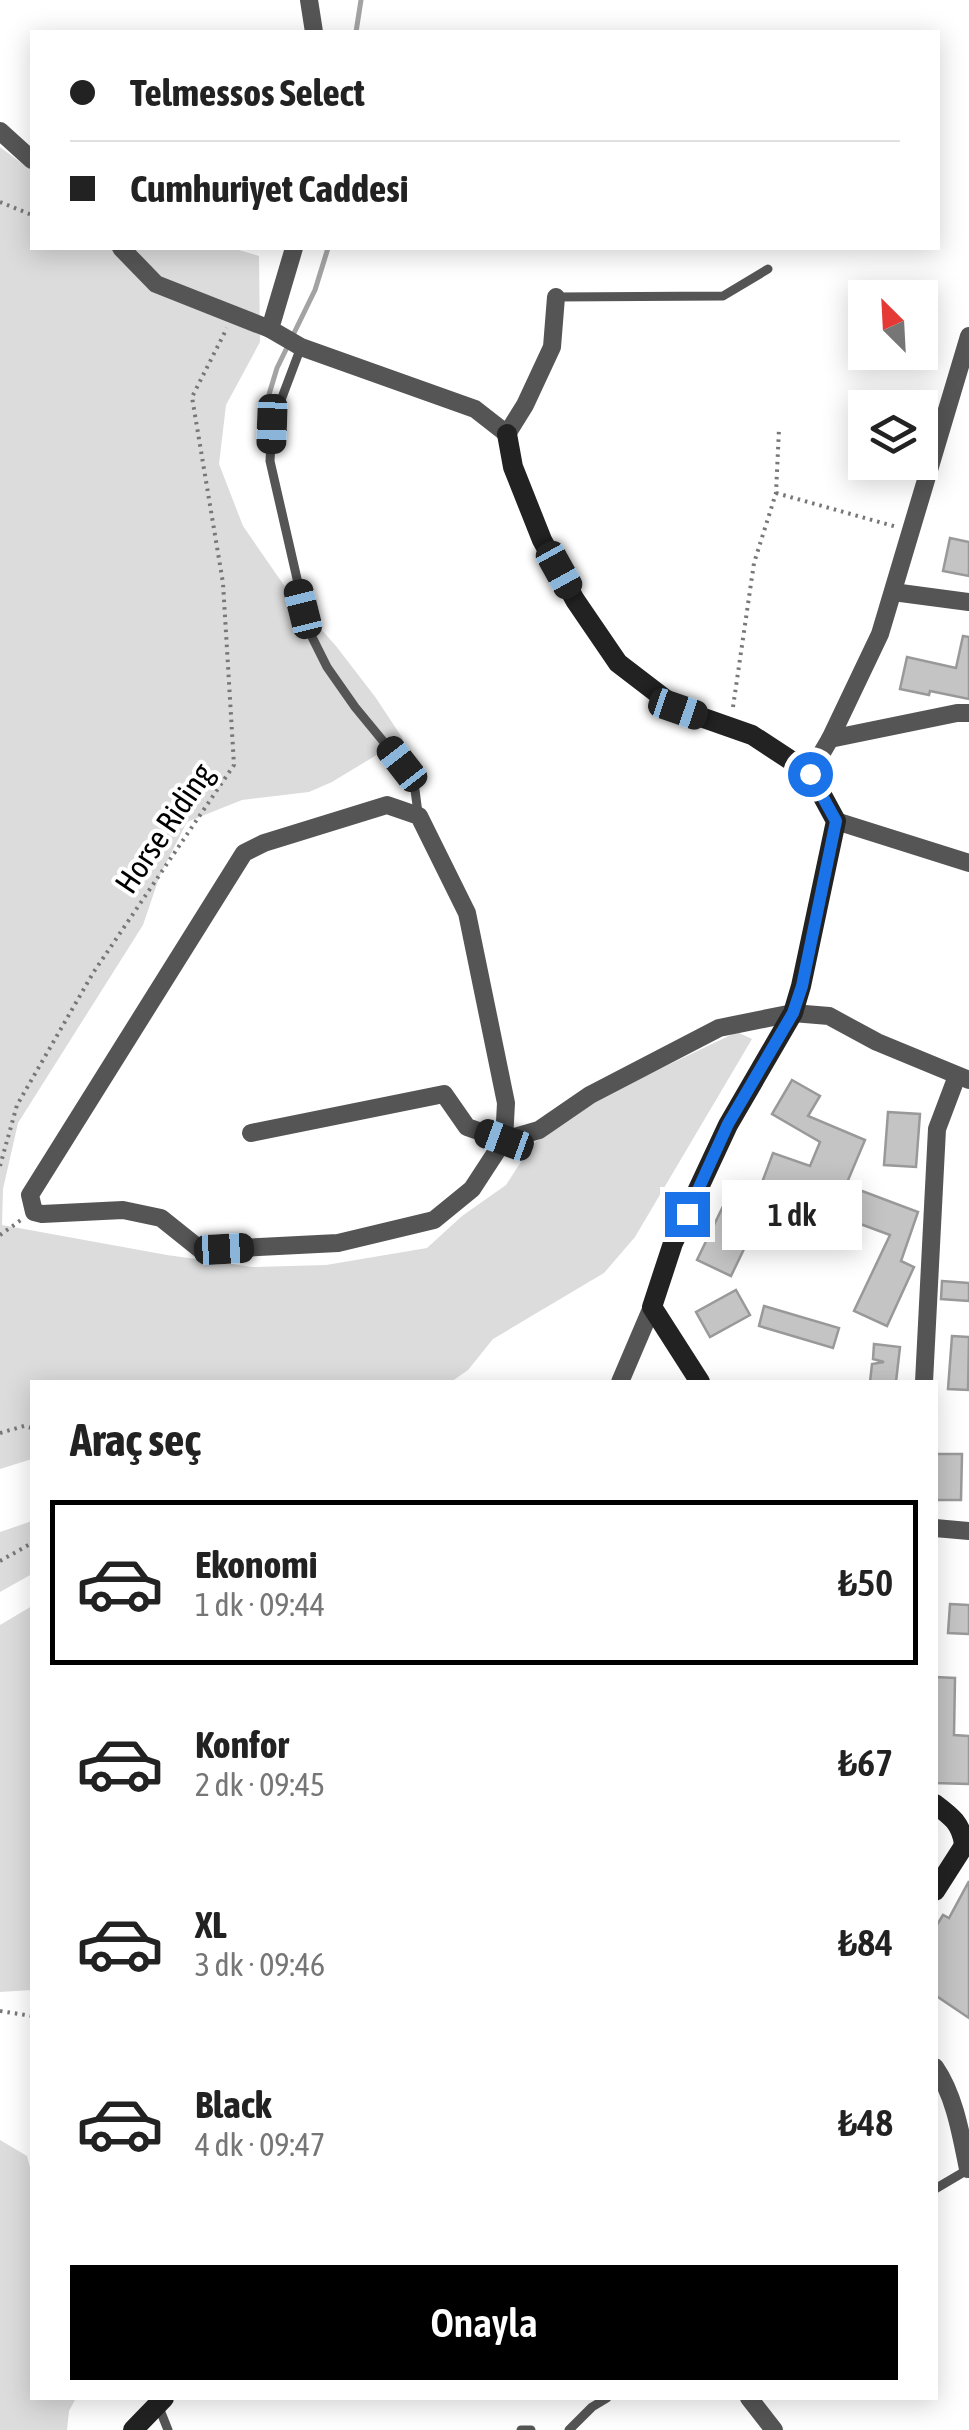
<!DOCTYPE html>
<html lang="tr">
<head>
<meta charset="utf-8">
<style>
  :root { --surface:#fff; --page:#f6f6f6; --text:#222; --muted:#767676; --line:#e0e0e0; --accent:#000 }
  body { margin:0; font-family:"Asap Condensed",sans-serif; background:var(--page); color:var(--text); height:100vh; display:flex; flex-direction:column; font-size:38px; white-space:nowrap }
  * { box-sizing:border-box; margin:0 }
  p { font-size:32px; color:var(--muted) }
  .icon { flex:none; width:55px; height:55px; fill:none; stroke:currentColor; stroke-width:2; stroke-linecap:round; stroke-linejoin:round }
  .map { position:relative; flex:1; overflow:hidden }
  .panel { position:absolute; left:30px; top:1380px; width:908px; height:1020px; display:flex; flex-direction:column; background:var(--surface); border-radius:0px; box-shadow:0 5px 25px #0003 }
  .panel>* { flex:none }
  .hud { position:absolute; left:30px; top:30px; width:910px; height:220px; border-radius:0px; box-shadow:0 5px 25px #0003; display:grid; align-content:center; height:220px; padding:0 40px; background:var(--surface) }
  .needle { width:65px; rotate:336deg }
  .controls { position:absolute; left:848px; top:280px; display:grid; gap:20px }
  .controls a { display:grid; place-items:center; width:90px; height:90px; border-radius:0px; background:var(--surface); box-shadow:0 5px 25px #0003; font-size:50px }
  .end { position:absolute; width:45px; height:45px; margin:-22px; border:12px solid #1a73e8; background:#fff; box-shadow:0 0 0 5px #fff }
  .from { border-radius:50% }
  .bubble { position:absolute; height:70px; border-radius:0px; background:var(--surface); box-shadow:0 5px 25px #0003; font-size:32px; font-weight:600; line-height:70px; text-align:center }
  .car { position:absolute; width:30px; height:60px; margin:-30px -15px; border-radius:12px; box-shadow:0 0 8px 2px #0007; background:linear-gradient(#222 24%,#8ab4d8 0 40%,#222 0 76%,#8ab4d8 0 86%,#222 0) }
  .hud b { display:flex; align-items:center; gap:35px; height:95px; font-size:38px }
  .hud b+b { border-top:2px solid var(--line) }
  .hud i { width:25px; height:25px; background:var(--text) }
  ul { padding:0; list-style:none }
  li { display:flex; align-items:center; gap:30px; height:165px; margin:0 20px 15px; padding:0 20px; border:5px solid transparent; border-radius:0px }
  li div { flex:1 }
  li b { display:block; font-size:38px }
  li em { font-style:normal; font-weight:600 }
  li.on { border-color:var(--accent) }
  li>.icon { width:90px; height:90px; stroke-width:1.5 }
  h2 { padding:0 40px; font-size:45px; line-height:120px }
  .button { display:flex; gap:20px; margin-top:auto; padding:20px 40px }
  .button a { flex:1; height:115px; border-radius:0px; background:var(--accent); color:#fff; font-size:40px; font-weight:600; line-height:115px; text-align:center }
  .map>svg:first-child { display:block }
</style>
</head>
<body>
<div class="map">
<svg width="969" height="2430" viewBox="0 0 969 2430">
  <rect width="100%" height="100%" fill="#fff"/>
  <g fill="#dcdcdc">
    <polygon points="0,147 32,171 32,248 232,248 259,256 260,342 226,405 219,464 243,526 290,594 336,646 376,698 403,739 332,782 309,792 242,800 187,822 160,875 143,925 18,1123 3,1189 2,1225 167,1255 253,1267 326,1265 427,1248 462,1216 506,1185 531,1146 578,1108 737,1032 752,1039 635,1237 604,1273 493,1339 468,1370 451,1382 32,1382 32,1459 0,1469"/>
    <polygon points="32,1521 32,1574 0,1592 0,1532"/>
    <polygon points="32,1606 32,1990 0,1992 0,1625"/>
    <polygon points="0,2140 27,2156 32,2175 32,2398 76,2398 69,2411 67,2430 0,2430"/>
  </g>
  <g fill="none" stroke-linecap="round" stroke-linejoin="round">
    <g stroke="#a3a3a3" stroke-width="5">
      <polyline points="356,32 361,0"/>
      <polyline points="264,411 277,368 315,290 328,248"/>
    </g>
  </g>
  <g fill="#c4c4c4" stroke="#999" stroke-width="2.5">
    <polygon points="950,538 969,542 969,576 943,571"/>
    <polygon points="963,636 969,637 969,699 930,691 929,695 900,689 907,657 956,668"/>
    <polygon points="792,1080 820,1096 808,1116 865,1140 846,1185 918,1212 901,1261 914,1267 887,1326 854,1311 890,1235 836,1215 838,1210 774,1187 731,1276 697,1260 730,1192 754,1204 773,1153 810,1166 820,1142 772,1114"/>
    <polygon points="888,1112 920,1114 916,1167 884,1165"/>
    <polygon points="942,1281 969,1283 969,1301 941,1299"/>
    <polygon points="736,1290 750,1315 710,1337 696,1312"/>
    <polygon points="764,1306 839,1328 833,1348 759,1326"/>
    <polygon points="952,1336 969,1337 968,1390 948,1389"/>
    <polygon points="874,1344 900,1347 896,1382 870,1382 872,1364 884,1362 873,1359"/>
    <polygon points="935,1454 962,1454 961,1500 935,1500"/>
    <polygon points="950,1604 969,1605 969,1634 948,1633"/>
    <polygon points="935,1677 955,1678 954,1735 969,1736 969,1784 935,1783"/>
    <polygon points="969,1881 969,2018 935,1995 935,1928 943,1915 949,1918"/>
  </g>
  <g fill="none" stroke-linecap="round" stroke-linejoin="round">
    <g stroke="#777" stroke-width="4" stroke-dasharray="2.5 5" stroke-linecap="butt">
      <polyline points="0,202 32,215"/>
      <polyline points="776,493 897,527"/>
      <polyline points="733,707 754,563 776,493 779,429"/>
      <polyline points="0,1166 17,1105 93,973 234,765 223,583 192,397 227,328"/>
      <polyline points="0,1235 21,1220"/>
      <polyline points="0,1433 24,1426 32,1428"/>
      <polyline points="0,1561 32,1543"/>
      <polyline points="0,2011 32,2016"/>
    </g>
    <g stroke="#555" stroke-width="9">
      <polyline points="556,297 723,296 768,269"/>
      <polyline points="301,347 272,424 270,461 309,631 327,667 355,707 402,764 415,790 418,813"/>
      <polyline points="935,2189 969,2169"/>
      <polyline points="158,2405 168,2430"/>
      <polyline points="521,2430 531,2430"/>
      <polyline points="569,2430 592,2407 607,2398"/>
    </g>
    <g stroke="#555" stroke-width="18">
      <polyline points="309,0 314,32"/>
      <polyline points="0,131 32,160"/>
      <polyline points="121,248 156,284 270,329"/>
      <polyline points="294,248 270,329 301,347 475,409 507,434 525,405 552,347 556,297"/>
      <polyline points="893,592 969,602"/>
      <polyline points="830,739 957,713 969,713"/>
      <polyline points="810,773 830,739 880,634 969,336"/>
      <polygon points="387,805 419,816 467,913 506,1103 504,1140 472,1189 434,1220 338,1243 201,1250 161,1218 123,1210 42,1214 34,1212 30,1195 244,853 264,843"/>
      <polyline points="836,821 969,863"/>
      <polyline points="251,1133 444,1094 467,1127 504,1140 539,1130 590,1095 719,1028 793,1013 829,1016 877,1042 969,1080"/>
      <polyline points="620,1382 652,1307"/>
      <polyline points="924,1382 937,1129 957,1076"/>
      <polyline points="935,1528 969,1531"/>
      <path d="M935,2067C955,2096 961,2135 968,2169"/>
      <polyline points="749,2398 774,2430"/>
    </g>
    <g stroke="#222" stroke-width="20">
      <polyline points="507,434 513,467 542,540 575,600 618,663 678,709 752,735 810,773 836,821 801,986 793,1013 728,1125 673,1243 652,1307 700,1382"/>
      <path d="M935,1804C951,1816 961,1823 964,1844"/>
      <polyline points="935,1891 969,1838"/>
      <polyline points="133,2430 164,2398"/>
    </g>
  </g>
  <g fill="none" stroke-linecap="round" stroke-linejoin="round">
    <polyline stroke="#1a73e8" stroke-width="12" points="687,1214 728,1124 793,1013 802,986 836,821 810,774"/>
  </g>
  <g text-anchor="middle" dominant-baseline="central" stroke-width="8" stroke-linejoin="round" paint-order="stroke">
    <g font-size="32" fill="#000" stroke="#fff">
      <text transform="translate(164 828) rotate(-56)">Horse Riding</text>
    </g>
  </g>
</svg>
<div class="controls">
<a><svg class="needle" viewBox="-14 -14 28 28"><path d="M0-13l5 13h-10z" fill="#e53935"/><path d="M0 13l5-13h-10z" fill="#767676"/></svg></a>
<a><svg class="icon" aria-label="layers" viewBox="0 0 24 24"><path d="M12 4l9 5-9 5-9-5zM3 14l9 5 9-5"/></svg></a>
</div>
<i class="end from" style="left:810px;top:774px"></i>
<i class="end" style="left:687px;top:1214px"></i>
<div class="bubble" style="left:722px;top:1180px;width:140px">1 dk</div>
<i class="car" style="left:272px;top:424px;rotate:182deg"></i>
<i class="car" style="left:559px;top:570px;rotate:151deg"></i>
<i class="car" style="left:303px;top:609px;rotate:346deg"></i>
<i class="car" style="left:678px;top:709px;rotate:109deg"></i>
<i class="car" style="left:402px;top:764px;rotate:322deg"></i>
<i class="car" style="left:504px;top:1140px;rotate:290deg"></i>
<i class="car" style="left:224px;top:1249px;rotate:87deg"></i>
<div class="hud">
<b><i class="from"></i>Telmessos Select</b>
<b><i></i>Cumhuriyet Caddesi</b>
</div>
<section class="panel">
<h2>Araç seç</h2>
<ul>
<li class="on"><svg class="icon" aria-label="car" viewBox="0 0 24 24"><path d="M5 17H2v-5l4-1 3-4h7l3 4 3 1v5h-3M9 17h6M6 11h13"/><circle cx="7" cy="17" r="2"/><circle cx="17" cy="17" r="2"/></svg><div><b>Ekonomi</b><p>1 dk · 09:44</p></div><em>₺50</em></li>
<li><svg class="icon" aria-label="car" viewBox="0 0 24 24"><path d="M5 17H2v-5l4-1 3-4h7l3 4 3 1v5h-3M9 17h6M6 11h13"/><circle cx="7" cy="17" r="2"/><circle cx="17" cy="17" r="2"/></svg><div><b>Konfor</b><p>2 dk · 09:45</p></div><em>₺67</em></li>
<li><svg class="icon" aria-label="car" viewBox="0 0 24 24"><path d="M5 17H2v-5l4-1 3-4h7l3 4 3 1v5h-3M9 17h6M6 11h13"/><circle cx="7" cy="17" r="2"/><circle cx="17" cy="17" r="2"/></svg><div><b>XL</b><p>3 dk · 09:46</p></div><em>₺84</em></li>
<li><svg class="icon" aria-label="car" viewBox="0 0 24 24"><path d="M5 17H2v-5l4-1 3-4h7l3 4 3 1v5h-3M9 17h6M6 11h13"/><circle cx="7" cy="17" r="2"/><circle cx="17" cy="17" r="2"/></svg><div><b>Black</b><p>4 dk · 09:47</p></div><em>₺48</em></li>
</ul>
<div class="button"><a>Onayla</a></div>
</section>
</div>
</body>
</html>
